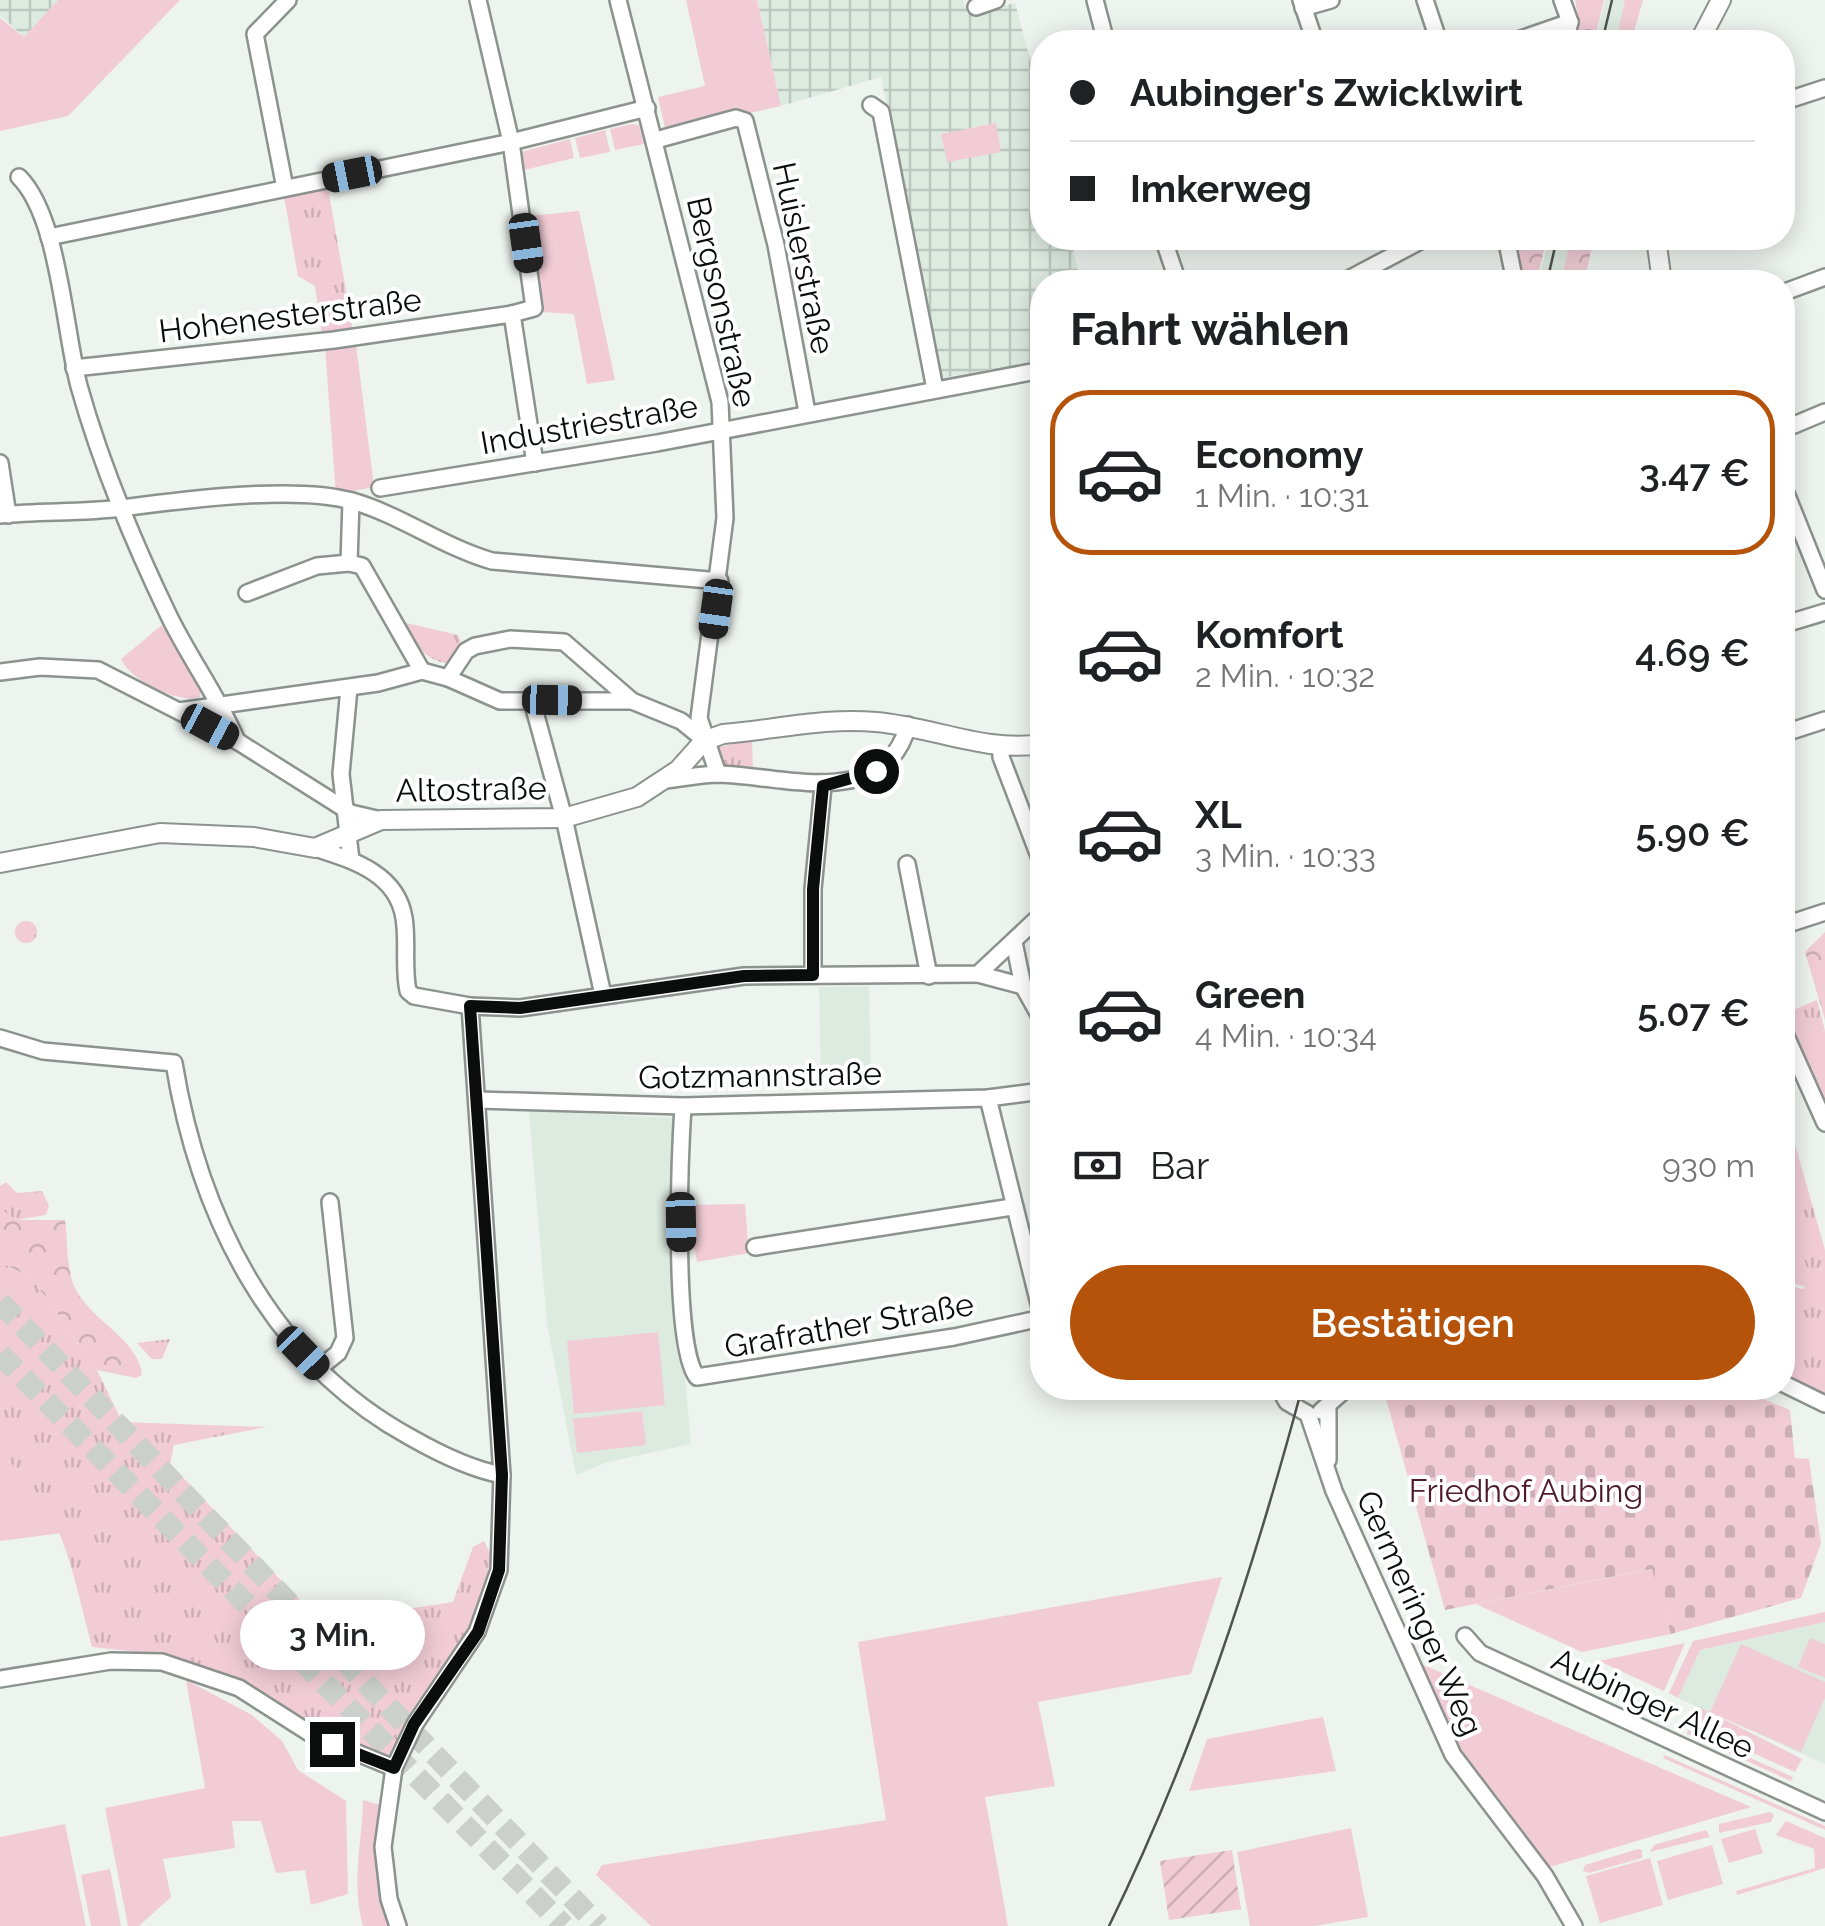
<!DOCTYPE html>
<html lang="de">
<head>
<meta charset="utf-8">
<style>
  :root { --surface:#fff; --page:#f6f6f6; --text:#202124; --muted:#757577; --line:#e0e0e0; --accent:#b45309 }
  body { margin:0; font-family:Raleway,sans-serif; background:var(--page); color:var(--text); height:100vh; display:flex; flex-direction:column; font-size:38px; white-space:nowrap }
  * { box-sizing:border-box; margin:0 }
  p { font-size:32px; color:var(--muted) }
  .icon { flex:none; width:55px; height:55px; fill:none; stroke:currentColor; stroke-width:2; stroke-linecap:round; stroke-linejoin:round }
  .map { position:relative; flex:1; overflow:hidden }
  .panel { position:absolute; left:1030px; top:270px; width:765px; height:1130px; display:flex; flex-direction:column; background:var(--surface); border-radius:40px; box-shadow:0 5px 25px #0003 }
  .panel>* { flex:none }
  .banner { position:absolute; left:1030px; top:30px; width:765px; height:220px; border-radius:40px; box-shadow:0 5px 25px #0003; display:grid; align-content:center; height:220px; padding:0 40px; background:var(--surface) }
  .end { position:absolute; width:45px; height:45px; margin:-22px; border:12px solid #0b0d0c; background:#fff; box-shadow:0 0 0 5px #fff }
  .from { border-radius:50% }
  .bubble { position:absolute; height:70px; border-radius:35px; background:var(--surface); box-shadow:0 5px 25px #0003; font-size:32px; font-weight:600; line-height:70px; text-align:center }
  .car { position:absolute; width:30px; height:60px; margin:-30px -15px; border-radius:12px; box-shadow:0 0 8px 2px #0007; background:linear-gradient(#222 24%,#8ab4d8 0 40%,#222 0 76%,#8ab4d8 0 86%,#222 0) }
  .banner b { display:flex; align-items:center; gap:35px; height:95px; font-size:38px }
  .banner b+b { border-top:2px solid var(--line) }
  .banner i { width:25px; height:25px; background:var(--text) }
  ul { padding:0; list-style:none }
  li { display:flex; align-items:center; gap:30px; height:165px; margin:0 20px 15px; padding:0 20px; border:5px solid transparent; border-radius:40px }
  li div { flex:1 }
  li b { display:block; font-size:38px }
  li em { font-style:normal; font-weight:600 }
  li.active { border-color:var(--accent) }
  li>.icon { width:90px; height:90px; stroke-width:1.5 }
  h2 { padding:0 40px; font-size:45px; line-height:120px }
  .pay { display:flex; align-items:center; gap:25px; height:110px; padding:0 40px; font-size:38px }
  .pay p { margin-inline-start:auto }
  .primary-button { display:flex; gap:20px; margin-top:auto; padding:20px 40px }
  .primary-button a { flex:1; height:115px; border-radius:60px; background:var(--accent); color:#fff; font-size:40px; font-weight:600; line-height:115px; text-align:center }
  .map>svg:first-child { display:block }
</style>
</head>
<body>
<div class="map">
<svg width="1825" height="1926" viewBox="0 0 1825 1926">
  <defs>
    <pattern id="industrial-grid" width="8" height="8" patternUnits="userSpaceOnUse" patternTransform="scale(2.5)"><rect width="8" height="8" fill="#ddeae0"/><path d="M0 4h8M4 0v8" fill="none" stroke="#bcc8bf"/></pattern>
    <pattern id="forest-crowns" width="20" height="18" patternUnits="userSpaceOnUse" patternTransform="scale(2.5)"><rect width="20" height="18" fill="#f1ccd6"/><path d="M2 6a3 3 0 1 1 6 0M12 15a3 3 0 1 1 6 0" fill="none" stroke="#cdaeb6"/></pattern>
    <pattern id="cemetery-stones" width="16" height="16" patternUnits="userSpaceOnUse" patternTransform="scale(2.5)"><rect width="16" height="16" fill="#f1ccd6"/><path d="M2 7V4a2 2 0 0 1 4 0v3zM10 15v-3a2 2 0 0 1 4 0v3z" fill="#cdaeb6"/></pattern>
    <pattern id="park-tufts" width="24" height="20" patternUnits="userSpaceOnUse" patternTransform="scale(2.5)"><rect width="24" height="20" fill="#f1ccd6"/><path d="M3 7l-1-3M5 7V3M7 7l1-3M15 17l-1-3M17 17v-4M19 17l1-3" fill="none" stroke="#cdaeb6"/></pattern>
    <pattern id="garden-furrows" width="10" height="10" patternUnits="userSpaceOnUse" patternTransform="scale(2.5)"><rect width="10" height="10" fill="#f1ccd6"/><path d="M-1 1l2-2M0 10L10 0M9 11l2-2" fill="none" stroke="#cdaeb6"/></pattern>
  </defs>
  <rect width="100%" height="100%" fill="#edf3ef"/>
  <g fill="#ddeae0">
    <polygon points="1605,0 1630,0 1620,42 1595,42"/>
    <polygon points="1549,238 1576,238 1565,282 1539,282"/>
    <polygon points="869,986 871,1085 821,1086 819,987"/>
    <polygon points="529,1111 676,1118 674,1254 691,1444 608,1462 576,1475 547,1324"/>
    <polygon points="1825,1622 1825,1764 1678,1698 1700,1650"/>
  </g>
  <g fill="url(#industrial-grid)">
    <polygon points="0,0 58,0 24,37 0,15"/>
    <polygon points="757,0 963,0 968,14 1015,3 1042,104 1042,238 1071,238 1080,282 1042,282 1042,360 941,378 881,77 781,106"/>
  </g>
  <g fill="#f1ccd6">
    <polygon points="58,0 180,0 68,116 0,131 0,18 24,37"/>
    <polygon points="686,0 757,0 781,106 666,132 658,97 705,86"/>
    <polygon points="996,123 1001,152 947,162 941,134"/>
    <polygon points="632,124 639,125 644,144 615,150 610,129"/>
    <polygon points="605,130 610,152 580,158 575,138"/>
    <polygon points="570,139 574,158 524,170 521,152"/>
    <polygon points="579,211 615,380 587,384 574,314 542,312 528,216"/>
    <polygon points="356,344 374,487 353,491 347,497 336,494 325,348"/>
    <path d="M162,625L202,687L200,697C177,704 130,680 121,659Z"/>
    <polygon points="1825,1031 1825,1112 1795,1043"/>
    <polygon points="745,1204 749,1253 697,1262 695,1250 687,1243 687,1205"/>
    <polygon points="1795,1222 1811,1281 1811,1288 1783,1281 1790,1257 1782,1225"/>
    <polygon points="1782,1284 1811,1291 1812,1375 1783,1361"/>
    <polygon points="658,1332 665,1405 574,1414 567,1341"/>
    <polygon points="642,1411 646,1445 577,1453 573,1419"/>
    <polygon points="0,1453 30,1479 62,1533 0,1541"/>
    <polygon points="1653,1569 1671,1634 1582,1652 1476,1604"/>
    <polygon points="1222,1577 1191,1674 1038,1702 1055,1786 985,1797 1008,1926 651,1926 596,1875 602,1865 886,1820 858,1642"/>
    <polygon points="1825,1612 1825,1622 1700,1650 1678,1698 1669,1693 1693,1641"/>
    <polygon points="1810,1638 1825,1644 1825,1678 1798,1667"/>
    <polygon points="1685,1643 1664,1691 1599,1661"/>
    <polygon points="1741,1644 1825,1682 1825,1698 1801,1752 1712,1713 1802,1759 1795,1772 1691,1725 1698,1707 1710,1712"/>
    <polygon points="1421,1664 1751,1807 1546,1868 1449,1740"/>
    <polygon points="186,1680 252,1715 282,1741 298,1770 346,1801 348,1894 311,1905 305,1870 276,1873 261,1821 232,1821 235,1848 163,1859 171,1897 139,1926 128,1926 105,1808 205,1788"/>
    <polygon points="1323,1717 1336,1771 1189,1791 1207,1739"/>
    <polygon points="1688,1730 1793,1777 1791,1781 1687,1734"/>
    <polygon points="1664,1755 1825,1826 1825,1830 1663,1758"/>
    <path d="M363,1800L380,1805L377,1865L391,1926H363C351,1881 362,1844 363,1800Z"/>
    <polygon points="1770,1812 1774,1815 1771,1822 1719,1833 1719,1824"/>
    <polygon points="1786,1821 1825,1838 1825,1868 1737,1895 1736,1891 1815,1868 1814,1849 1776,1835"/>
    <polygon points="65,1824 86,1926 0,1926 0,1837"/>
    <polygon points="1351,1828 1368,1917 1314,1926 1250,1926 1237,1852"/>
    <polygon points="1755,1829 1763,1853 1729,1863 1721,1839"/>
    <polygon points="1706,1830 1710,1837 1650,1852 1654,1845"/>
    <polygon points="1712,1845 1723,1884 1668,1900 1657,1861"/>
    <polygon points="1638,1849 1642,1850 1642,1858 1589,1873 1583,1871 1585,1865"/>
    <polygon points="1650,1858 1663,1905 1600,1923 1586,1876"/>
    <polygon points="110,1869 121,1926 91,1926 81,1875"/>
  </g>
  <g fill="url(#forest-crowns)">
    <polygon points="1575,0 1604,0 1594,42 1571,42 1578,15"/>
    <polygon points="1625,0 1643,0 1631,42 1616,42"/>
    <polygon points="1516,238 1547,238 1536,282 1523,282"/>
    <polygon points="1571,238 1594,238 1584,282 1561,282"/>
    <polygon points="1825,932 1825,1020 1805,952"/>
    <path d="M0,1207L16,1220H65C68,1241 66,1272 76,1290C92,1321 139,1340 142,1375L136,1378L97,1370L32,1278L0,1262Z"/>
  </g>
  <polygon fill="url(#cemetery-stones)" points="1383,1388 1747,1388 1746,1392 1790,1410 1795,1458 1809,1459 1821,1543 1801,1598 1671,1634 1652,1569 1445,1610"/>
  <g fill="url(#park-tufts)">
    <polygon points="328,188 353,331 322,335 315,286 298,276 284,196"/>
    <path d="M406,623L458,635L463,648L457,658L445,663C426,660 409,641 406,623Z"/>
    <polygon points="752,740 753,769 725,766 719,747"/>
    <circle cx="26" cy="932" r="11"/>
    <polygon points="1817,1000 1825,1031 1795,1043 1784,1014"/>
    <polygon points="1793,1137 1825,1250 1825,1399 1783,1377 1808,1270 1783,1200 1782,1140"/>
    <polygon points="6,1182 17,1193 42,1191 49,1205 46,1215 16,1220 0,1208 0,1186"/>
    <path d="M0,1262L32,1278L97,1370L122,1422L266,1427L174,1445L170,1464L321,1622L453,1602L473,1547L484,1541L491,1555L485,1589L468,1630L393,1754C332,1759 285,1703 235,1679C190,1657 141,1652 92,1647C71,1569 65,1508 0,1453Z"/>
    <polygon points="170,1339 162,1359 152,1359 137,1343"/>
  </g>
  <polygon fill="url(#garden-furrows)" points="1232,1850 1241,1909 1169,1920 1160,1861"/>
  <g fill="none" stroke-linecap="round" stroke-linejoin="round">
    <g stroke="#cbd0cd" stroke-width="22" stroke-dasharray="22 11" stroke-linecap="butt">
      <polyline points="0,1302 599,1926"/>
      <polyline points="0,1354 564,1926"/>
    </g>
    <defs>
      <g id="minor">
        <polyline points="478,0 511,142 534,308 512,314 535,463"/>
        <polyline points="618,0 720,402 725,518 699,718 718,774"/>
        <polyline points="1095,0 1106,42"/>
        <polyline points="1301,0 1315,42"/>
        <polyline points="1425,0 1439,42"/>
        <polyline points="1562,0 1570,22 1565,42"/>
        <polyline points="976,7 996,0"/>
        <polyline points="1303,8 1331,0"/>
        <polyline points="1521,39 1570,22"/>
        <polyline points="1782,102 1825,88"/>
        <polyline points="871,105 881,112 935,389"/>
        <polyline points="656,140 736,118 745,121 776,245 807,412"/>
        <path d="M19,177C59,217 64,329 79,386C101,465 133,541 168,614C189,658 218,696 237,741"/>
        <polyline points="285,188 255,34 288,0"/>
        <polyline points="49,237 511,142 647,108"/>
        <polyline points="1163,238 1178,282"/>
        <polyline points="1506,238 1515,282"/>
        <polyline points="1343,282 1426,238"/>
        <polyline points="1782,293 1825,277"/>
        <polyline points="74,368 334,340 512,314"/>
        <polyline points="1782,430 1825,412"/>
        <polyline points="0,463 8,515"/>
        <polyline points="1782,483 1825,590"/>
        <polyline points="380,488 657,443 1042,370"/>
        <polyline points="351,501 349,563 362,566 422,671"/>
        <path d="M0,515C41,511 82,513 122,508C182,500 295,485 352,501C401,515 443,547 492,561L720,581"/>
        <polyline points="247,593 317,566 349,563"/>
        <polyline points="1782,625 1825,612"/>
        <polyline points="0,672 40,667 98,670 237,741 351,813 381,820"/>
        <polyline points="448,678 500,701 632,701"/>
        <polyline points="349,688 341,774 351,860"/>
        <polyline points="532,701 564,818 603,995"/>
        <polyline points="179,711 378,683 422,671 448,678 466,651 475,646 510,639 564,642 632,701 681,721 702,738"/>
        <polyline points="1782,734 1825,720"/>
        <polyline points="1001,748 1001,757 1042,864"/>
        <path d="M666,780C684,778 702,774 720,774C783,776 885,811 908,725"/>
        <path d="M315,848C352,860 397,873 404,918C408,942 403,967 408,991L414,996L470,1006L520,1008L744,976L978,974L1042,914"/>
        <polyline points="907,864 929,976"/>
        <polyline points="1782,926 1825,912"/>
        <polyline points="1014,942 1023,986 1042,1020"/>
        <polyline points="978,974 1023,986"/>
        <polyline points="813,975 813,889 823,786"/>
        <polyline points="1782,1027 1825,1123"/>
        <path d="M0,1038L43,1051L174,1063C199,1216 270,1360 410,1437C438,1453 470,1469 502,1475"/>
        <polyline points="988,1098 1042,1316"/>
        <polyline points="478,1100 683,1106 988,1098 1042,1091"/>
        <path d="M683,1106C680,1153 672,1345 697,1377L954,1337L1042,1318"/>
        <polyline points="755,1247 1012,1207"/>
        <polyline points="318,1369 338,1353 345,1338 330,1202"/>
        <polyline points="1782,1383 1825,1404"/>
        <polyline points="1279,1388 1287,1402 1308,1414 1334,1491 1453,1755 1545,1876 1574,1926"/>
        <polyline points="1321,1411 1347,1388"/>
        <polyline points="1328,1460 1328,1409"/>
        <polyline points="1465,1636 1480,1653 1825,1812"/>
        <polyline points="0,1679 111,1661 162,1662 239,1688 311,1734 394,1768"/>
        <polyline points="398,1926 389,1899 383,1847 394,1768 415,1724 477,1632 499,1570 502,1475 470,1006"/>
      </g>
      <g id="major">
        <polyline points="1699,42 1721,0"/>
        <polyline points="1656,238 1662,282"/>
        <path d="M0,863L160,833L254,837L315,848L381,820L564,818L637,797L678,770L704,741L723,734C773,730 826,717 876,722C934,727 985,753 1042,744"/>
      </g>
    </defs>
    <use href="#minor" stroke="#8c928e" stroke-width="20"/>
    <use href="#major" stroke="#8c928e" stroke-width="22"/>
    <use href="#minor" stroke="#fff" stroke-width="15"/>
    <use href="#major" stroke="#fff" stroke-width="18"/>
    <g stroke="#4e5250" stroke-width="2.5">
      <polyline points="1602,42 1612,0"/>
      <polyline points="1547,282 1557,238"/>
      <path d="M1109,1926C1194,1752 1252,1574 1302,1388"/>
    </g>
  </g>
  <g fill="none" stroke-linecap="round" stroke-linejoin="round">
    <polyline stroke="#0b0d0c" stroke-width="12" points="332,1744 394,1768 414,1724 478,1632 499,1570 502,1475 470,1006 520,1008 744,976 813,975 813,889 823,786 876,771"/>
  </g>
  <g text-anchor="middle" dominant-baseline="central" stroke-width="8" stroke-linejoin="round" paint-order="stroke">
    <g font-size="32" fill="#0b0d0c" stroke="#fefffe">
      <text transform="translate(804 258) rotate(78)">Huislerstraße</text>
      <text transform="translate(722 302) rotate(77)">Bergsonstraße</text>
      <text transform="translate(290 315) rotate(-7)">Hohenesterstraße</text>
      <text transform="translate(589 424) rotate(-10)">Industriestraße</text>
      <text transform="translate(471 789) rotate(-1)">Altostraße</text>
      <text transform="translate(760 1075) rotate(-1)">Gotzmannstraße</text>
      <text transform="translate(849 1325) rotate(-10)">Grafrather Straße</text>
      <text transform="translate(1420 1613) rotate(66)">Germeringer Weg</text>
      <text transform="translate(1653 1703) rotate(25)">Aubinger Allee</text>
    </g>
    <g font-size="32" fill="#4e192c" stroke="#fefffe">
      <text x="1526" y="1490">Friedhof Aubing</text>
    </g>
  </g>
</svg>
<i class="end from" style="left:876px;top:771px"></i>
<i class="end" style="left:332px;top:1744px"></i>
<div class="bubble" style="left:240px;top:1600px;width:185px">3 Min.</div>
<i class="car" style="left:352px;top:174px;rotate:259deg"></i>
<i class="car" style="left:526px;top:243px;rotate:172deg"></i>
<i class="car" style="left:716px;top:609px;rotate:188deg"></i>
<i class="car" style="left:552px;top:700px;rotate:91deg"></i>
<i class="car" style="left:210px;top:727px;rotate:118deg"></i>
<i class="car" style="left:681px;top:1222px;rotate:179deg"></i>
<i class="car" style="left:303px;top:1353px;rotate:136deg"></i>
<div class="banner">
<b><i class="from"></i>Aubinger's Zwicklwirt</b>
<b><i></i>Imkerweg</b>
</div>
<section class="panel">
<h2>Fahrt wählen</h2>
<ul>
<li class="active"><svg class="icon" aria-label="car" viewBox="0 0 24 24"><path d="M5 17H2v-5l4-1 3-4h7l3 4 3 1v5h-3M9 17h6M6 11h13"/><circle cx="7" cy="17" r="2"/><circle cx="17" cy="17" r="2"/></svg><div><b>Economy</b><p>1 Min. · 10:31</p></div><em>3.47 €</em></li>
<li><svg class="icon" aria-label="car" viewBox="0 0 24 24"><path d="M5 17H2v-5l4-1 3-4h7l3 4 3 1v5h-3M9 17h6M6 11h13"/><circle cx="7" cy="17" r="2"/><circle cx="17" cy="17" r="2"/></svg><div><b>Komfort</b><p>2 Min. · 10:32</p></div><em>4.69 €</em></li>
<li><svg class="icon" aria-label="car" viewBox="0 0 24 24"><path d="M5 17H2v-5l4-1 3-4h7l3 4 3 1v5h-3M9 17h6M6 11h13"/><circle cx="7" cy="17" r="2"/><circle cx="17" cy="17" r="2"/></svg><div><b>XL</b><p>3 Min. · 10:33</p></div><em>5.90 €</em></li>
<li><svg class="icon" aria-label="car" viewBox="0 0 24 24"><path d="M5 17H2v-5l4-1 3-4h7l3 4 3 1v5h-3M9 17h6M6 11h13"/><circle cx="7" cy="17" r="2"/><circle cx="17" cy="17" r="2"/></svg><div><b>Green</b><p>4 Min. · 10:34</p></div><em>5.07 €</em></li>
</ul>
<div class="pay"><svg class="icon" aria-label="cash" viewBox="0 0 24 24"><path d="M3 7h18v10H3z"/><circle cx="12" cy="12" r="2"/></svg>Bar<p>930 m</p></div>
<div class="primary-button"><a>Bestätigen</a></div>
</section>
</div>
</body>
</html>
